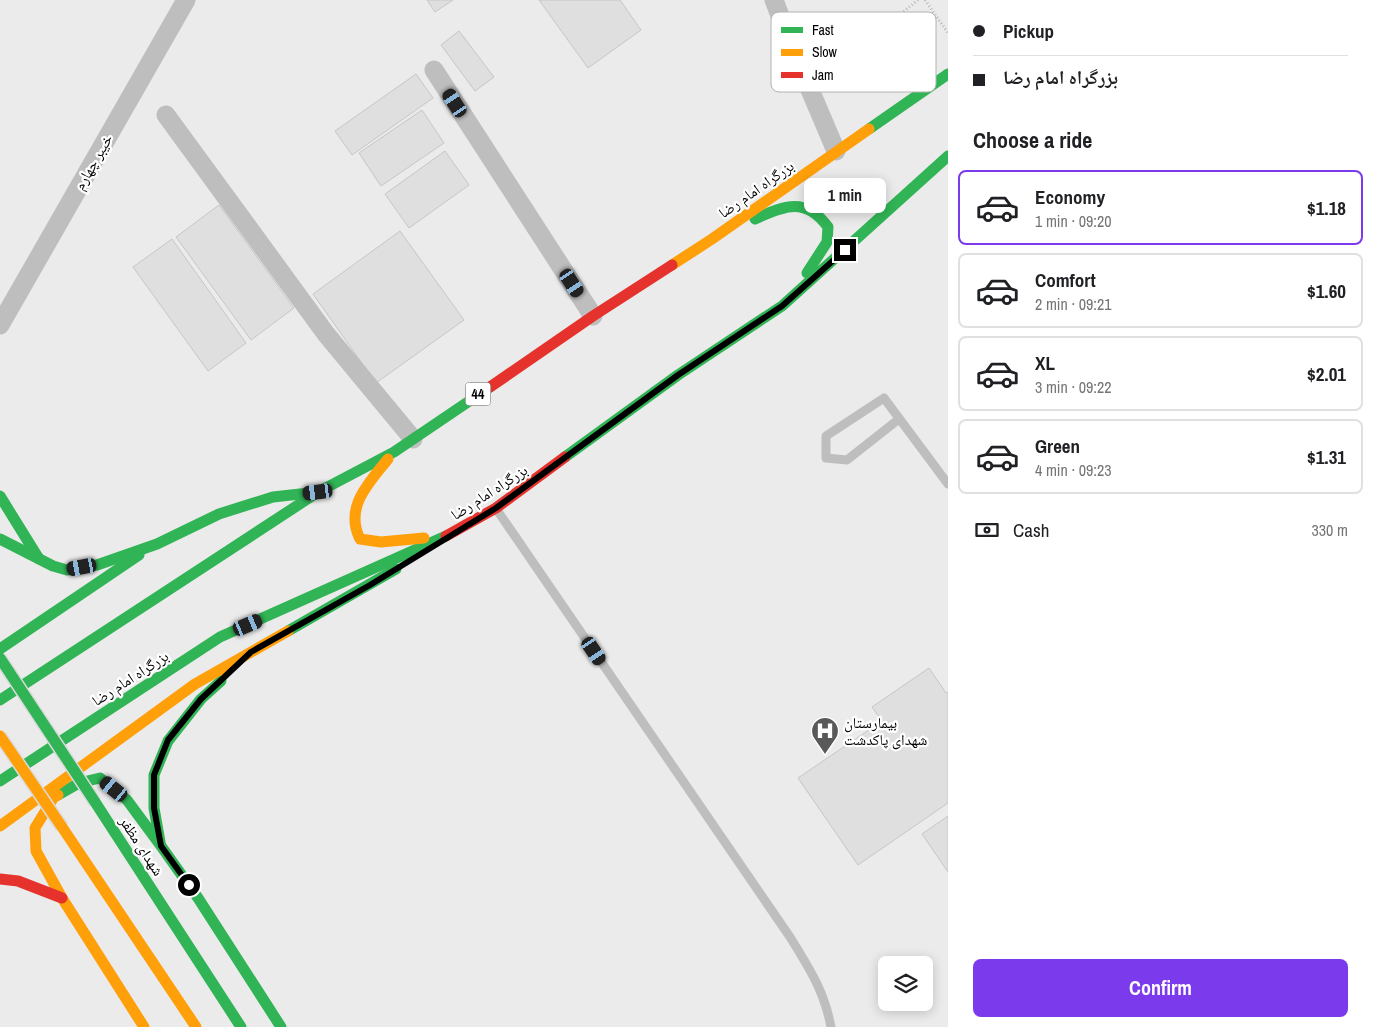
<!DOCTYPE html>
<html lang="en">
<head>
<meta charset="utf-8">
<style>
  :root { --surface:#fff; --page:#f6f6f6; --text:#202124; --muted:#757577; --line:#e0e0e0; --accent:#7c3aed }
  body { margin:0; font-family:"Archivo Narrow","Noto Naskh Arabic",sans-serif; background:var(--page); color:var(--text); height:100vh; display:flex; flex-direction:column; font-size:19px; white-space:nowrap }
  * { box-sizing:border-box; margin:0 }
  p { font-size:16px; color:var(--muted) }
  .icon { flex:none; width:28px; height:28px; fill:none; stroke:currentColor; stroke-width:2; stroke-linecap:round; stroke-linejoin:round }
  .map { position:relative; flex:1; overflow:hidden }
  .panel { display:flex; flex-direction:column; background:var(--surface); width:425px }
  .panel>* { flex:none }
  .hud { display:grid; align-content:center; height:110px; padding:0 25px; background:var(--surface) }
  .controls { position:absolute; left:878px; top:956px; display:grid; gap:10px }
  .controls a { display:grid; place-items:center; width:55px; height:55px; border-radius:8px; background:var(--surface); box-shadow:0 2px 12px #0003; font-size:25px }
  .end { position:absolute; width:22px; height:22px; margin:-11px; border:6px solid #000; background:#fff; box-shadow:0 0 0 2px #fff }
  .from { border-radius:50% }
  .bubble { position:absolute; height:35px; border-radius:8px; background:var(--surface); box-shadow:0 2px 12px #0003; font-size:16px; font-weight:700; line-height:35px; text-align:center }
  .car { position:absolute; width:15px; height:30px; margin:-15px -8px; border-radius:6px; box-shadow:0 0 4px 1px #0007; background:linear-gradient(#222 24%,#8ab4d8 0 40%,#222 0 76%,#8ab4d8 0 86%,#222 0) }
  .hud b { display:flex; align-items:center; gap:18px; height:48px; font-size:19px }
  .hud b+b { border-top:1px solid var(--line) }
  .hud i { width:12px; height:12px; background:var(--text) }
  ul { padding:0; list-style:none }
  li { display:flex; align-items:center; gap:15px; height:75px; margin:0 10px 8px; padding:0 15px; border:2px solid var(--line); border-radius:8px }
  li div { flex:1 }
  li b { display:block; font-size:19px }
  li em { font-style:normal; font-weight:700 }
  li.on { border-color:var(--accent) }
  li>.icon { width:45px; height:45px; stroke-width:1.5 }
  h2 { padding:0 25px; font-size:22px; line-height:60px }
  .pay { display:flex; align-items:center; gap:12px; height:55px; padding:0 25px; font-size:19px }
  .pay p { margin-inline-start:auto }
  .action { display:flex; gap:10px; margin-top:auto; padding:10px 25px }
  .action a { flex:1; height:58px; border-radius:8px; background:var(--accent); color:#fff; font-size:20px; font-weight:700; line-height:58px; text-align:center }
  main { display:flex; flex:1; min-height:0 }
  .map>svg:first-child { display:block }
</style>
</head>
<body>
<main>
<div class="map">
<svg width="948" height="1027" viewBox="0 0 948 1027">
  <rect width="100%" height="100%" fill="#fff"/>
  <path fill="#ebebeb" fill-rule="evenodd" d="M0,0H948V1027H0ZM886,965H924V1002H886Z"/>
  <g fill="#dfdfdf" stroke="#c6c6c6">
    <polygon points="427,0 453,0 435,12"/>
    <polygon points="539,0 620,0 641,30 588,68"/>
    <polygon points="459,31 494,77 475,91 441,45"/>
    <polygon points="416,74 433,98 352,155 335,131"/>
    <polygon points="422,110 444,143 381,186 359,153"/>
    <polygon points="445,151 469,185 409,228 385,194"/>
    <polygon points="219,205 294,308 251,340 176,237"/>
    <polygon points="400,231 464,320 376,383 313,294"/>
    <polygon points="172,239 246,343 208,371 133,267"/>
    <polygon points="929,668 946,693 948,692 948,803 858,865 798,778 882,721 872,707"/>
    <polygon points="948,816 948,872 922,834"/>
  </g>
  <g fill="none" stroke-linecap="round" stroke-linejoin="round">
    <g stroke="#b9b9b9" stroke-width="3" stroke-dasharray="1 2.5" stroke-linecap="butt">
      <polyline points="918,0 898,16 929,60"/>
      <polyline points="925,0 948,33"/>
    </g>
    <g stroke="#bebebe" stroke-width="9">
      <polyline points="899,419 847,460 826,458 826,436 884,398 948,484"/>
      <path d="M497,510L790,937C809,968 824,990 831,1027"/>
    </g>
    <g stroke="#bebebe" stroke-width="19">
      <polyline points="774,0 791,45 836,151"/>
      <polyline points="434,70 593,316"/>
      <polyline points="166,115 326,334 413,439"/>
      <polyline points="0,325 186,0"/>
    </g>
    <g stroke="#30b455" stroke-width="11">
      <polyline points="869,129 948,74"/>
      <path d="M755,219C785,205 806,197 828,227L827,242L807,273"/>
      <polyline points="565,457 678,375 782,306 948,156"/>
      <polyline points="0,496 39,559"/>
      <polyline points="0,539 53,566 67,570 97,565 157,544 219,514 273,497 318,492"/>
      <polyline points="288,631 396,569"/>
      <polyline points="0,649 139,555"/>
      <polyline points="0,700 318,492 394,452 490,387"/>
      <polyline points="0,781 220,637 446,536"/>
      <polyline points="58,795 79,783 100,778 127,800 161,846 198,898 281,1027"/>
      <polyline points="95,802 241,1027"/>
      <polyline points="160,842 154,808 154,775 168,741 201,699 221,681"/>
    </g>
    <g stroke="#ff9f0a" stroke-width="11">
      <polyline points="672,265 712,239 869,129"/>
      <path d="M388,459C369,483 344,507 360,539L381,542L424,538"/>
      <polyline points="58,795 54,797 35,828 36,851 62,898 144,1027"/>
      <polyline points="0,826 195,684 288,631"/>
      <polyline points="62,827 196,1027"/>
    </g>
    <g stroke="#e5322d" stroke-width="11">
      <polyline points="490,387 593,316 672,265"/>
      <polyline points="446,536 496,508 565,457"/>
      <polyline points="0,879 18,881 62,898"/>
    </g>
    <defs>
      <polyline id="fast-bridge" points="0,658 95,802"/>
      <polyline id="slow-bridge" points="0,736 62,827"/>
    </defs>
    <use href="#fast-bridge" stroke="#dbdbdb" stroke-width="14" stroke-linecap="butt"/>
    <use href="#slow-bridge" stroke="#dbdbdb" stroke-width="14" stroke-linecap="butt"/>
    <use href="#fast-bridge" stroke="#30b455" stroke-width="11"/>
    <use href="#slow-bridge" stroke="#ff9f0a" stroke-width="11"/>
  </g>
  <g fill="none" stroke-linecap="round" stroke-linejoin="round">
    <polyline stroke="#000" stroke-width="6" points="189,885 161,846 154,808 154,775 168,740 201,699 251,652 370,585 496,508 678,375 782,306 845,250"/>
  </g>
  <defs>
    <symbol id="hospital-pin" viewBox="-11 -11 22 30"><path d="M0 17L-7.5 6A9.5 9.5 0 1 1 7.5 6Z" fill="#595959" stroke="#fff"/><path d="M-5-5h3v3.5h4V-5h3V5h-3V1.5h-4V5h-3Z" fill="#fff"/></symbol>
  </defs>
  <g fill-rule="evenodd">
    <use href="#hospital-pin" x="809" y="715" width="32" height="43"/>
  </g>
  <g text-anchor="middle" dominant-baseline="central" stroke-width="4.5" stroke-linejoin="round" paint-order="stroke">
    <rect fill="#fff" stroke="#4c4c4c" stroke-width="1" x="465.5" y="382.5" width="25" height="23" rx="4"/>
    <g font-size="14" font-weight="bold" fill="#000">
      <text x="478" y="394">44</text>
    </g>
    <g font-size="15" fill="#000" stroke="#fff">
      <text transform="translate(93 162) rotate(-60)">خیبر چهارم</text>
      <text transform="translate(756 189) rotate(-35)">بزرگراه امام رضا</text>
      <text transform="translate(489 492) rotate(-33)">بزرگراه امام رضا</text>
      <text transform="translate(130 678) rotate(-33)">بزرگراه امام رضا</text>
      <text transform="translate(142 846) rotate(57)">شهدای مظفر</text>
    </g>
    <g font-size="15" fill="#000" stroke="#fff" text-anchor="start">
      <text x="844" y="722">بیمارستان<tspan x="844" dy="17">شهدای پاکدشت</tspan></text>
    </g>
  </g>
  <rect x="771" y="12" width="165" height="80" rx="8" fill="#fff" stroke="#b2b2b2" stroke-width="1"/>
  <rect x="781" y="27" width="22" height="6" fill="#30b455"/>
  <rect x="781" y="49" width="22" height="7" fill="#ff9f0a"/>
  <rect x="781" y="72" width="22" height="6" fill="#e5322d"/>
  <g font-size="14" fill="#000">
    <text x="812" y="35">Fast</text>
    <text x="812" y="57">Slow</text>
    <text x="812" y="80">Jam</text>
  </g>
</svg>
<div class="controls">
<a><svg class="icon" aria-label="layers" viewBox="0 0 24 24"><path d="M12 4l9 5-9 5-9-5zM3 14l9 5 9-5"/></svg></a>
</div>
<i class="end from" style="left:189px;top:885px"></i>
<i class="end" style="left:845px;top:250px"></i>
<div class="bubble" style="left:804px;top:178px;width:82px">1 min</div>
<i class="car" style="left:455px;top:103px;rotate:327deg"></i>
<i class="car" style="left:572px;top:283px;rotate:147deg"></i>
<i class="car" style="left:318px;top:492px;rotate:263deg"></i>
<i class="car" style="left:82px;top:567px;rotate:260deg"></i>
<i class="car" style="left:248px;top:625px;rotate:67deg"></i>
<i class="car" style="left:594px;top:651px;rotate:146deg"></i>
<i class="car" style="left:114px;top:789px;rotate:309deg"></i>
</div>
<section class="panel">
<div class="hud">
<b><i class="from"></i>Pickup</b>
<b><i></i>بزرگراه امام رضا</b>
</div>
<h2>Choose a ride</h2>
<ul>
<li class="on"><svg class="icon" aria-label="car" viewBox="0 0 24 24"><path d="M5 17H2v-5l4-1 3-4h7l3 4 3 1v5h-3M9 17h6M6 11h13"/><circle cx="7" cy="17" r="2"/><circle cx="17" cy="17" r="2"/></svg><div><b>Economy</b><p>1 min · 09:20</p></div><em>$1.18</em></li>
<li><svg class="icon" aria-label="car" viewBox="0 0 24 24"><path d="M5 17H2v-5l4-1 3-4h7l3 4 3 1v5h-3M9 17h6M6 11h13"/><circle cx="7" cy="17" r="2"/><circle cx="17" cy="17" r="2"/></svg><div><b>Comfort</b><p>2 min · 09:21</p></div><em>$1.60</em></li>
<li><svg class="icon" aria-label="car" viewBox="0 0 24 24"><path d="M5 17H2v-5l4-1 3-4h7l3 4 3 1v5h-3M9 17h6M6 11h13"/><circle cx="7" cy="17" r="2"/><circle cx="17" cy="17" r="2"/></svg><div><b>XL</b><p>3 min · 09:22</p></div><em>$2.01</em></li>
<li><svg class="icon" aria-label="car" viewBox="0 0 24 24"><path d="M5 17H2v-5l4-1 3-4h7l3 4 3 1v5h-3M9 17h6M6 11h13"/><circle cx="7" cy="17" r="2"/><circle cx="17" cy="17" r="2"/></svg><div><b>Green</b><p>4 min · 09:23</p></div><em>$1.31</em></li>
</ul>
<div class="pay"><svg class="icon" aria-label="cash" viewBox="0 0 24 24"><path d="M3 7h18v10H3z"/><circle cx="12" cy="12" r="2"/></svg>Cash<p>330 m</p></div>
<div class="action"><a>Confirm</a></div>
</section>
</main>
</body>
</html>
